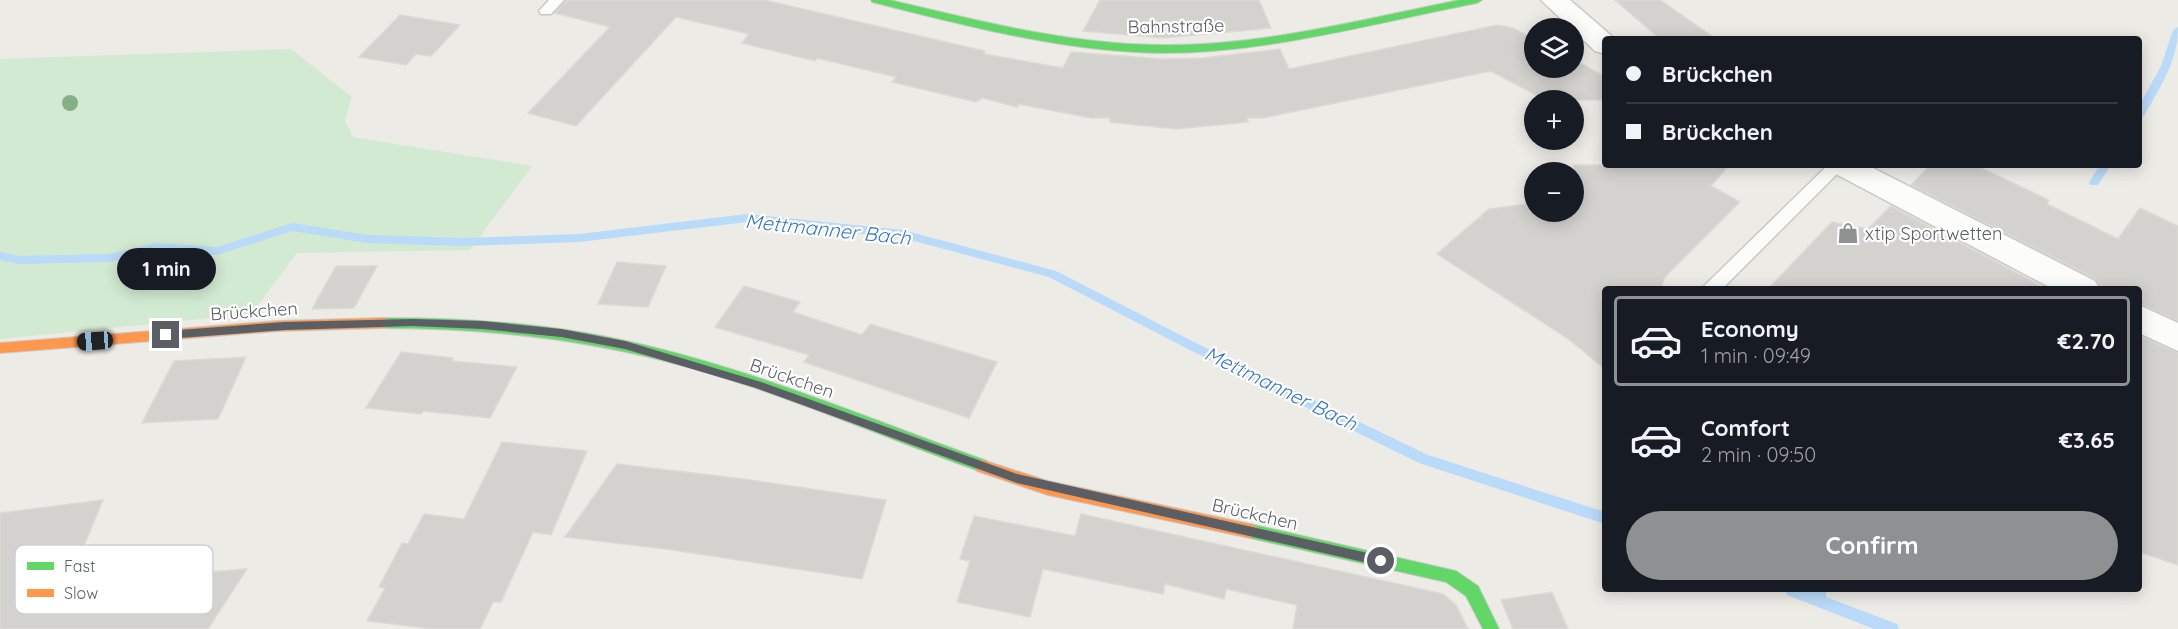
<!DOCTYPE html>
<html lang="en">
<head>
<meta charset="utf-8">
<style>
  :root { --surface:#171b24; --page:#20242c; --text:#f1f3f6; --muted:#9ea1a6; --line:#363941; --accent:#8e9092 }
  body { margin:0; font-family:Quicksand,sans-serif; background:var(--page); color:var(--text); height:100vh; display:flex; flex-direction:column; font-size:22px; white-space:nowrap }
  * { box-sizing:border-box; margin:0 }
  p { font-size:20px; color:var(--muted) }
  .icon { flex:none; width:33px; height:33px; fill:none; stroke:currentColor; stroke-width:2; stroke-linecap:round; stroke-linejoin:round }
  .map { position:relative; flex:1; overflow:hidden }
  .side { position:absolute; left:1602px; top:286px; width:540px; height:306px; display:flex; flex-direction:column; background:var(--surface); border-radius:6px; box-shadow:0 3px 15px #0003 }
  .side>* { flex:none }
  .banner { position:absolute; left:1602px; top:36px; width:540px; height:132px; border-radius:6px; box-shadow:0 3px 15px #0003; display:grid; align-content:center; height:132px; padding:0 24px; background:var(--surface) }
  .tools { position:absolute; left:1524px; top:18px; display:grid; gap:12px }
  .tools a { display:grid; place-items:center; width:60px; height:60px; border-radius:50%; background:var(--surface); box-shadow:0 3px 15px #0003; font-size:30px }
  .end { position:absolute; width:27px; height:27px; margin:-14px; border:8px solid #5b5f65; background:#fff; box-shadow:0 0 0 3px #fff }
  .from { border-radius:50% }
  .bubble { position:absolute; height:42px; border-radius:21px; background:var(--surface); box-shadow:0 3px 15px #0003; font-size:20px; font-weight:800; line-height:42px; text-align:center }
  .car { position:absolute; width:18px; height:36px; margin:-18px -9px; border-radius:8px; box-shadow:0 0 4px 2px #0007; background:linear-gradient(#222 24%,#8ab4d8 0 40%,#222 0 76%,#8ab4d8 0 86%,#222 0) }
  .banner b { display:flex; align-items:center; gap:21px; height:57px; font-size:22px }
  .banner b+b { border-top:2px solid var(--line) }
  .banner i { width:15px; height:15px; background:var(--text) }
  ul { padding:10px 0 0; list-style:none }
  li { display:flex; align-items:center; gap:18px; height:90px; margin:0 12px 9px; padding:0 12px; border:3px solid transparent; border-radius:6px }
  li div { flex:1 }
  li b { display:block; font-size:22px }
  li em { font-style:normal; font-weight:800 }
  li.active { border-color:var(--accent) }
  li>.icon { width:54px; height:54px; stroke-width:1.5 }
  .button { display:flex; gap:12px; margin-top:auto; padding:12px 24px }
  .button a { flex:1; height:69px; border-radius:36px; background:var(--accent); color:#fff; font-size:24px; font-weight:800; line-height:69px; text-align:center }
  .map>svg:first-child { display:block }
</style>
</head>
<body>
<div class="map">
<svg width="2178" height="629" viewBox="0 0 2178 629">
  <rect width="100%" height="100%" fill="#ecebe6"/>
  <polygon fill="#d2ead1" points="291,49 352,97 345,121 353,137 532,166 470,250 297,253 251,314 0,339 0,59"/>
  <g fill="none" stroke-linecap="round" stroke-linejoin="round">
    <g fill="#b9daf8" fill-rule="evenodd">
      <path d="M2178,27C2178,61 2160,87 2144,116L2139,119V106L2161,66L2173,30Z"/>
      <polygon points="2100,165 2111,165 2098,185 2090,185 2089,182"/>
      <polygon points="747,214 903,230 1056,271 1194,342 1428,455 1605,512 1605,524 1419,463 1186,348 1049,277 903,238 747,222 579,242 463,246 368,243 292,231 217,255 156,251 109,262 18,264 0,260 0,252 18,256 109,254 156,243 217,247 292,223 368,235 463,238 579,234"/>
      <polygon points="1785,590 1807,590 1812,592 1812,590 1826,590 1826,597 1897,624 1899,629 1874,629 1787,595"/>
    </g>
  </g>
  <g fill="#d3d2cf" stroke="#dcdad5" stroke-width="1.5">
    <polygon points="566,0 764,0 985,51 984,54 1063,68 1071,52 1163,59 1203,58 1280,49 1289,69 1497,25 1513,28 1534,39 1534,68 1574,68 1574,59 1605,77 1605,100 1545,100 1491,71 1263,118 1247,118 1248,122 1176,129 1110,122 1110,118 1091,118 1018,104 1017,107 983,98 976,102 892,82 896,77 817,58 815,61 742,43 749,34 676,17 576,126 528,113 610,27 555,13"/>
    <polygon points="1100,0 1259,0 1271,28 1163,38 1083,31"/>
    <polygon points="1615,0 1660,0 1716,39 1660,39"/>
    <polygon points="400,15 460,25 431,56 416,54 406,65 359,57"/>
    <polygon points="1574,165 1729,165 1711,186 1740,202 1665,277 1660,290 1605,290 1605,369 1567,338 1437,254 1489,209 1534,203 1534,212 1574,212"/>
    <polygon points="1930,165 1975,165 2049,200 2047,204 2118,239 2140,208 2178,226 2178,321 2139,303 2139,290 2102,290 2096,279 1911,185"/>
    <polygon points="1891,206 2049,290 1767,290 1832,222 1868,229"/>
    <polygon points="617,262 666,266 648,307 598,304"/>
    <polygon points="336,266 377,266 354,308 312,309"/>
    <polygon points="744,286 800,302 793,312 862,335 870,324 997,362 969,418 804,362 809,355 715,327"/>
    <polygon points="2139,335 2178,353 2178,565 2139,552"/>
    <polygon points="401,352 453,358 452,361 517,367 490,418 423,411 421,414 366,408"/>
    <polygon points="246,357 218,419 142,423 174,361"/>
    <polygon points="502,442 587,451 551,535 533,532 501,602 493,602 480,629 433,629 367,621 385,588 379,587 402,543 408,544 424,514 464,519"/>
    <polygon points="617,464 744,479 886,500 862,579 673,550 565,537"/>
    <polygon points="103,500 68,584 247,569 208,629 0,629 0,513"/>
    <polygon points="1081,514 1443,594 1456,605 1468,629 1293,629 1297,605 1226,589 1224,599 1165,584 1163,594 1043,569 1030,617 957,602 970,561 960,559 974,516 1075,536"/>
    <polygon points="1552,592 1568,629 1513,629 1501,600"/>
  </g>
  <g fill="none" stroke-linecap="round" stroke-linejoin="round">
    <defs>
      <g id="lane">
        <polygon points="549,0 564,0 551,14 541,14 539,11"/>
        <polygon points="1828,165 1846,165 1721,290 1700,290"/>
      </g>
      <g id="street">
        <polygon points="1541,0 1570,0 1615,39 1605,39 1605,54 1595,51"/>
        <polygon points="1827,165 1867,165 2095,281 2100,290 2055,290 1832,172"/>
        <polygon points="2139,305 2178,323 2178,351 2139,333"/>
      </g>
      <g id="fast">
        <path d="M871,0H890C979,21 1071,45 1163,45C1264,46 1362,19 1460,0H1482L1477,3C1374,23 1269,53 1163,53C1065,52 967,26 872,2Z"/>
        <path d="M382,318C450,318 518,321 586,333C725,357 855,414 987,461L989,466L987,471L982,472C875,435 771,387 661,360C569,337 477,328 382,328L377,327L375,323L377,319Z"/>
        <polygon points="1250,524 1456,571 1478,586 1499,629 1483,629 1466,596 1446,582 1250,538 1245,536 1242,531 1245,526"/>
      </g>
      <g id="slow">
        <polygon points="382,318 387,319 389,323 387,327 382,328 279,331 0,353 0,343 279,321"/>
        <polygon points="982,460 1048,481 1250,524 1255,526 1258,531 1255,536 1250,538 1048,495 977,471 975,466 977,461"/>
      </g>
    </defs>
    <use href="#lane" stroke="#c9c9c8" stroke-width="3"/>
    <use href="#street" stroke="#c9c9c8" stroke-width="3"/>
    <use href="#fast" stroke="#c8c9c8" stroke-width="2"/>
    <use href="#slow" stroke="#c8c9c8" stroke-width="2"/>
    <use href="#lane" fill="#fcfcfb" fill-rule="evenodd"/>
    <use href="#street" fill="#fcfcfb" fill-rule="evenodd"/>
    <use href="#fast" fill="#63d668" fill-rule="evenodd"/>
    <use href="#slow" fill="#ff974d" fill-rule="evenodd"/>
  </g>
  <circle fill="#83b185" cx="70" cy="103" r="8"/>
  <polygon fill="#5b5f65" points="412,319 482,321 561,329 625,341 761,382 1017,474 1381,556 1387,561 1381,566 1017,483 756,388 625,349 561,337 482,329 412,326 285,330 166,339 161,335 166,331 285,322"/>
  <defs>
    <symbol id="shop-bare" viewBox="-9 -9 18 18"><path d="M-5-2.5h2.3a2.7 3.5 0 0 1 5.4 0H5L5.5 6h-11ZM-1.5-2.5h3a1.5 2.3 0 0 0-3 0Z" fill="#8e9092" stroke="#fff" stroke-width="2.5" paint-order="stroke"/></symbol>
  </defs>
  <g fill-rule="evenodd">
    <use href="#shop-bare" x="1833" y="218" width="30" height="30"/>
  </g>
  <g text-anchor="middle" dominant-baseline="central" stroke-width="4.5" stroke-linejoin="round" paint-order="stroke">
    <g font-size="18" fill="#5b5f65" stroke="#fff">
      <text transform="translate(1176 26) rotate(-1)">Bahnstraße</text>
      <text transform="translate(254 311) rotate(-4)">Brückchen</text>
      <text transform="translate(792 378) rotate(19)">Brückchen</text>
      <text transform="translate(1255 514) rotate(13)">Brückchen</text>
    </g>
    <g font-size="18" fill="#5b5f65" stroke="#fff" text-anchor="start">
      <text x="1865" y="233">xtip Sportwetten</text>
    </g>
    <g font-size="20" font-style="italic" fill="#3976c4" stroke="#fff">
      <text transform="translate(828 229) rotate(6)">Mettmanner Bach</text>
      <text transform="translate(1281 388) rotate(26)">Mettmanner Bach</text>
    </g>
  </g>
  <rect x="15" y="545" width="198" height="69" rx="9" fill="#fff" stroke="#cecfd1" stroke-width="1.5"/>
  <rect x="27" y="562" width="27" height="8" fill="#63d668"/>
  <rect x="27" y="589" width="27" height="8" fill="#ff974d"/>
  <g font-size="16" fill="#5b5f65">
    <text x="64" y="572">Fast</text>
    <text x="64" y="599">Slow</text>
  </g>
</svg>
<div class="tools">
<a><svg class="icon" aria-label="layers" viewBox="0 0 24 24"><path d="M12 4l9 5-9 5-9-5zM3 14l9 5 9-5"/></svg></a>
<a>+</a>
<a>−</a>
</div>
<i class="end from" style="left:1381px;top:561px"></i>
<i class="end" style="left:166px;top:335px"></i>
<div class="bubble" style="left:117px;top:248px;width:99px">1 min</div>
<i class="car" style="left:95px;top:341px;rotate:266deg"></i>
<div class="banner">
<b><i class="from"></i>Brückchen</b>
<b><i></i>Brückchen</b>
</div>
<section class="side">
<ul>
<li class="active"><svg class="icon" aria-label="car" viewBox="0 0 24 24"><path d="M5 17H2v-5l4-1 3-4h7l3 4 3 1v5h-3M9 17h6M6 11h13"/><circle cx="7" cy="17" r="2"/><circle cx="17" cy="17" r="2"/></svg><div><b>Economy</b><p>1 min · 09:49</p></div><em>€2.70</em></li>
<li><svg class="icon" aria-label="car" viewBox="0 0 24 24"><path d="M5 17H2v-5l4-1 3-4h7l3 4 3 1v5h-3M9 17h6M6 11h13"/><circle cx="7" cy="17" r="2"/><circle cx="17" cy="17" r="2"/></svg><div><b>Comfort</b><p>2 min · 09:50</p></div><em>€3.65</em></li>
</ul>
<div class="button"><a>Confirm</a></div>
</section>
</div>
</body>
</html>
